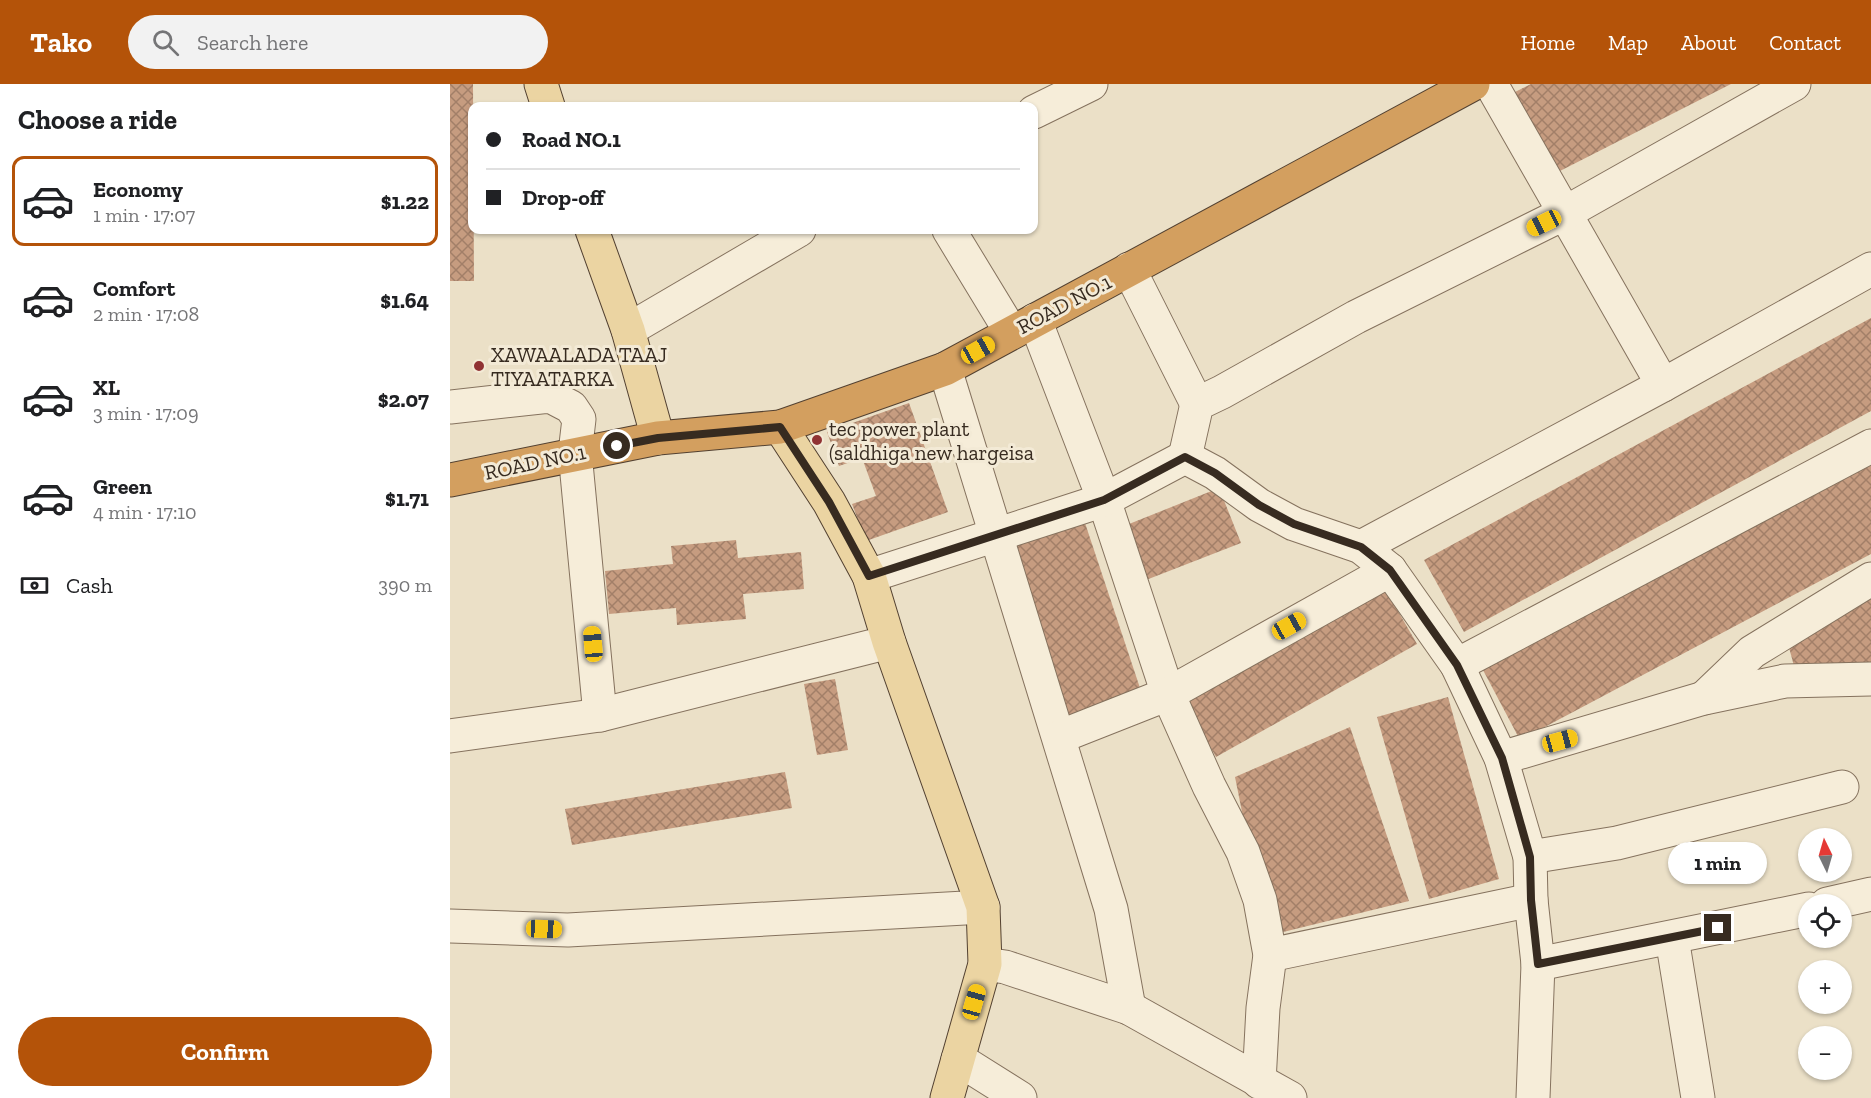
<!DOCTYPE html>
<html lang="en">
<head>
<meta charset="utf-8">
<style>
  :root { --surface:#fff; --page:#f2f2f2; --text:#202124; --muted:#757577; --line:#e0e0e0; --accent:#b45309 }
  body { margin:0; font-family:"Zilla Slab",serif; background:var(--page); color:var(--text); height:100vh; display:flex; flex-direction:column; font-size:22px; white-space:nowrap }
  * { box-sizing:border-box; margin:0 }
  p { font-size:20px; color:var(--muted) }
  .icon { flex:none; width:33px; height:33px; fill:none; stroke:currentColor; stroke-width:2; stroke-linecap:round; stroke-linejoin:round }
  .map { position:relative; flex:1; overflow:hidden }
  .details { display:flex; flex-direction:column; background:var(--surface); width:450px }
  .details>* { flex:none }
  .top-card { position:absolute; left:18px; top:18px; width:570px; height:132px; border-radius:12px; box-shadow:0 2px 4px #0004; display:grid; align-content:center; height:132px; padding:0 18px; background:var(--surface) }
  .needle { width:39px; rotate:355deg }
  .buttons { position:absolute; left:1348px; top:744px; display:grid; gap:12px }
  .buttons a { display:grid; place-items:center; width:54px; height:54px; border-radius:50%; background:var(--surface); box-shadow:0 2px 4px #0004; font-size:30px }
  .end { position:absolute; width:27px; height:27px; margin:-14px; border:8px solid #372b20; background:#fff; box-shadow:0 0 0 3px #fff }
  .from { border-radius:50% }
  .bubble { position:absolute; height:42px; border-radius:21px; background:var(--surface); box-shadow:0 2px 4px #0004; font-size:20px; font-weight:700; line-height:42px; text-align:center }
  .car { position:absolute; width:18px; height:36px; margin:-18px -9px; border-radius:8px; box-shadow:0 0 4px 2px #0007; background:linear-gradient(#f5c518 24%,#345 0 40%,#f5c518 0 76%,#345 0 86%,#f5c518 0) }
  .top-card b { display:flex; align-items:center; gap:21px; height:57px; font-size:22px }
  .top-card b+b { border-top:2px solid var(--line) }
  .top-card i { width:15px; height:15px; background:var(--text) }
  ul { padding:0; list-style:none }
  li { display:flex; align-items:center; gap:18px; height:90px; margin:0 12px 9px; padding:0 6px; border:3px solid transparent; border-radius:12px }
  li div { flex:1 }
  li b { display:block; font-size:22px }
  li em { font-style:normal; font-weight:700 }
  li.selected { border-color:var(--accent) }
  li>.icon { width:54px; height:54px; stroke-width:1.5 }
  h2 { padding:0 18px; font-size:27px; line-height:72px }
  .pay { display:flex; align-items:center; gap:15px; height:66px; padding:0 18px; font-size:22px }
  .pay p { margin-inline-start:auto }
  .button { display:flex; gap:12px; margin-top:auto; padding:12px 18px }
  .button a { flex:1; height:69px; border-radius:36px; background:var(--accent); color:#fff; font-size:24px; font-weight:700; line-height:69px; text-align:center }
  header { display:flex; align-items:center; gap:36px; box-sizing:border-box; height:84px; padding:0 30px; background:var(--accent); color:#fff }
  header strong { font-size:28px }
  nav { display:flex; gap:33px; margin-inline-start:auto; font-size:21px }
  .search { width:420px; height:54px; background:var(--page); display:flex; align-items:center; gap:15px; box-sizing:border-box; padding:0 21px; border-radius:33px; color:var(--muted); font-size:22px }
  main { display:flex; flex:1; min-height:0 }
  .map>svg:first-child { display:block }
</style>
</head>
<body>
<header>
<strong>Tako</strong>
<div class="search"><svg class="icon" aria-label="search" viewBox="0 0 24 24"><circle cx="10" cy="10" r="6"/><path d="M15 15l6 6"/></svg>Search here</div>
<nav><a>Home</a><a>Map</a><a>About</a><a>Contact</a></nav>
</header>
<main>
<section class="details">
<h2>Choose a ride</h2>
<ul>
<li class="selected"><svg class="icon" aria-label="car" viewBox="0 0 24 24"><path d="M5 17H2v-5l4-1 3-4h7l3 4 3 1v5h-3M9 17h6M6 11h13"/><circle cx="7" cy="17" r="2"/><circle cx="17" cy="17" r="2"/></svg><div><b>Economy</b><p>1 min · 17:07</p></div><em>$1.22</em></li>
<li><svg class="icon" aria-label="car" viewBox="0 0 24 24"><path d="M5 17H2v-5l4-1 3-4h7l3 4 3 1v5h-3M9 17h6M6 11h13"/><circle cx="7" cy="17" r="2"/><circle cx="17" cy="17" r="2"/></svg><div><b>Comfort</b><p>2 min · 17:08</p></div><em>$1.64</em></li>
<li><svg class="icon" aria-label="car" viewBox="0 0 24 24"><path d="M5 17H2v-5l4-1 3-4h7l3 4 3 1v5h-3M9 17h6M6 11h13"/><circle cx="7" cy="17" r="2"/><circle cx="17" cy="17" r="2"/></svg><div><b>XL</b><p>3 min · 17:09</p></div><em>$2.07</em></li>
<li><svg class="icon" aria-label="car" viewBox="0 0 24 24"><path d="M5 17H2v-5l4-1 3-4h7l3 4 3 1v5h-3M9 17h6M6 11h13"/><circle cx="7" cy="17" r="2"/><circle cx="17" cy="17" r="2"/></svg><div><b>Green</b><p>4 min · 17:10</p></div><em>$1.71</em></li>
</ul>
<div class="pay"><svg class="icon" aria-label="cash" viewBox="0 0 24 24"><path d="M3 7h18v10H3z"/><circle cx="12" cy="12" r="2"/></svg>Cash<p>390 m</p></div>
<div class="button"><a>Confirm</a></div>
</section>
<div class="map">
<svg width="1421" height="1014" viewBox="0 0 1421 1014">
  <defs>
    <pattern id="building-cross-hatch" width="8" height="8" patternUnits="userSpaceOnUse" patternTransform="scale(1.5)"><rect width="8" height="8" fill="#c69c80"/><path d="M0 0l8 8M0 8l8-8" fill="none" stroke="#a27f68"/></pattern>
  </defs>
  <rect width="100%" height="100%" fill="#ebe0c7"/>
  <g fill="url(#building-cross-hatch)">
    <polygon points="0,0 23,0 24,197 0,197"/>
    <polygon points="1081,0 1281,0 1106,89 1065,8"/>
    <polygon points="1421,234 1421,327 1014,548 974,476"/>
    <polygon points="459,319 498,428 416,457 402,420 426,412 412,374 389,382 377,348"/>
    <polygon points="1421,381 1421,470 1070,656 1033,586"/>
    <polygon points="769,404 791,459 696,496 674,442"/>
    <polygon points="635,439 693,613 616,639 557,465"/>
    <polygon points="286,456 288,474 351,468 354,505 293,510 296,535 227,541 226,524 159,530 155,487 223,480 221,462"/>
    <polygon points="930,496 967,560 766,673 729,608"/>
    <polygon points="1421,515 1421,582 1344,582 1337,556"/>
    <polygon points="385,595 398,666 367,671 354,600"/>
    <polygon points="998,613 1049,795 979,815 927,633"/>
    <polygon points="900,643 959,817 817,852 785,693"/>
    <polygon points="335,688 342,724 122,761 115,725"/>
  </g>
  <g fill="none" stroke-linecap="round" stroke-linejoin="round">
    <defs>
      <g id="minor">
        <polyline points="1041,0 1213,301"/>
        <polyline points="584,28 641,0"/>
        <polyline points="499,146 561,248"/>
        <polyline points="679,185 747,320"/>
        <polyline points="585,236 654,416 718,610 759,702 793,768 810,816 820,871 813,924 809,998"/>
        <polyline points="178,246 349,146"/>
        <polyline points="495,285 661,825 679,924"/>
        <polyline points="0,323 100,312 121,323 129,335 125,369 150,631"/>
        <polyline points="735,373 747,320 772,308 906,233 1115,129 1344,0"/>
        <polyline points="911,463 1213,301 1421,185"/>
        <polyline points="419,492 654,416 735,373 765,389 809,421 844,440 911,463 940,486 1007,581 1051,674 1080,773 1081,816 1088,880 1083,1014"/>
        <polyline points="1007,581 1421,362"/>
        <polyline points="1254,614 1302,568 1421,495"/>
        <polyline points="0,652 150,631 439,558"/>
        <polyline points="609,653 718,610 940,486"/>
        <polyline points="1051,674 1254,614 1335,597 1421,595"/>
        <polyline points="1080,773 1167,759 1392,703"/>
        <polyline points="1377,820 1421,810"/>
        <polyline points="0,842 118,846 533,823"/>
        <polyline points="1222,854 1248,1014"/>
        <polyline points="820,871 1081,816"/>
        <polyline points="535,880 555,883 679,924 840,1014"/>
        <polyline points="1088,880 1359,825"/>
        <polyline points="508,975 570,1014"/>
      </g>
      <g id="major">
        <polyline points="91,0 98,22"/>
        <polyline points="142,146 178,246 208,354"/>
        <polyline points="330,343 379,418 419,492 439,558 533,823 535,880 497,1014"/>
      </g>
      <polyline id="highway" points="0,396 208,354 330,343 495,285 1023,0"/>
    </defs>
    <use href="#minor" stroke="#85725e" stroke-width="35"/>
    <use href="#major" stroke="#534131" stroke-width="35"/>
    <use href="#highway" stroke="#534131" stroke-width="35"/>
    <use href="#minor" stroke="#f6edd9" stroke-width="33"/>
    <use href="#major" stroke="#ebd4a2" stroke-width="33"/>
    <use href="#highway" stroke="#d39f5f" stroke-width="33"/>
  </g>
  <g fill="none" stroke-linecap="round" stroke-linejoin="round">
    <polyline stroke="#372b20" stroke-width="8" points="167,362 208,354 330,343 379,418 419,492 654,416 735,373 765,389 809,421 844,440 911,463 940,486 1007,581 1052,674 1080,773 1081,816 1088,880 1268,844"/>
  </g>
  <g fill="#903233" stroke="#f3ead6" stroke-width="2">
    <circle cx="29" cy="282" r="6"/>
    <circle cx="367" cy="356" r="6"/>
  </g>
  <g text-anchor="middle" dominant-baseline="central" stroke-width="6" stroke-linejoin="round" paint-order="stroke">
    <g font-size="21" fill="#372b20" stroke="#f3ead6">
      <text transform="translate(614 220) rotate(-28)">ROAD NO.1</text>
      <text transform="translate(85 378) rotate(-12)">ROAD NO.1</text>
    </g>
    <g font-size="21" fill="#372b20" stroke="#f3ead6" text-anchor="start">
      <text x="41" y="270">XAWAALADA TAAJ<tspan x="41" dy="24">TIYAATARKA</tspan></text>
      <text x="379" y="344">tec power plant<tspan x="379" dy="24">(saldhiga new hargeisa</tspan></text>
    </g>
  </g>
</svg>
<div class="buttons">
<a><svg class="needle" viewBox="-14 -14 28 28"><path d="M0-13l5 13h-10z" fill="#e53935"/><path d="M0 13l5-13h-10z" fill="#757577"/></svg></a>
<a><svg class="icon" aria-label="locate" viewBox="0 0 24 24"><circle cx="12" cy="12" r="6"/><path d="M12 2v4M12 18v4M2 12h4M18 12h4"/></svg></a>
<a>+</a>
<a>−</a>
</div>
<i class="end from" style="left:167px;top:362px"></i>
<i class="end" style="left:1268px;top:844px"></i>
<div class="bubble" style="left:1218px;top:758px;width:99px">1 min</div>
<i class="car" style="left:1094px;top:139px;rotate:244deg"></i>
<i class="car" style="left:528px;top:266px;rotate:61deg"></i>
<i class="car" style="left:839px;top:542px;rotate:61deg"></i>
<i class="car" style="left:143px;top:560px;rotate:355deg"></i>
<i class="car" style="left:1110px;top:657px;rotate:75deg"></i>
<i class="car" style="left:94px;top:845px;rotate:92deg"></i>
<i class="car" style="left:524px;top:918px;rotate:16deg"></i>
<div class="top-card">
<b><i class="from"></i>Road NO.1</b>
<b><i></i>Drop-off</b>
</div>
</div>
</main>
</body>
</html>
